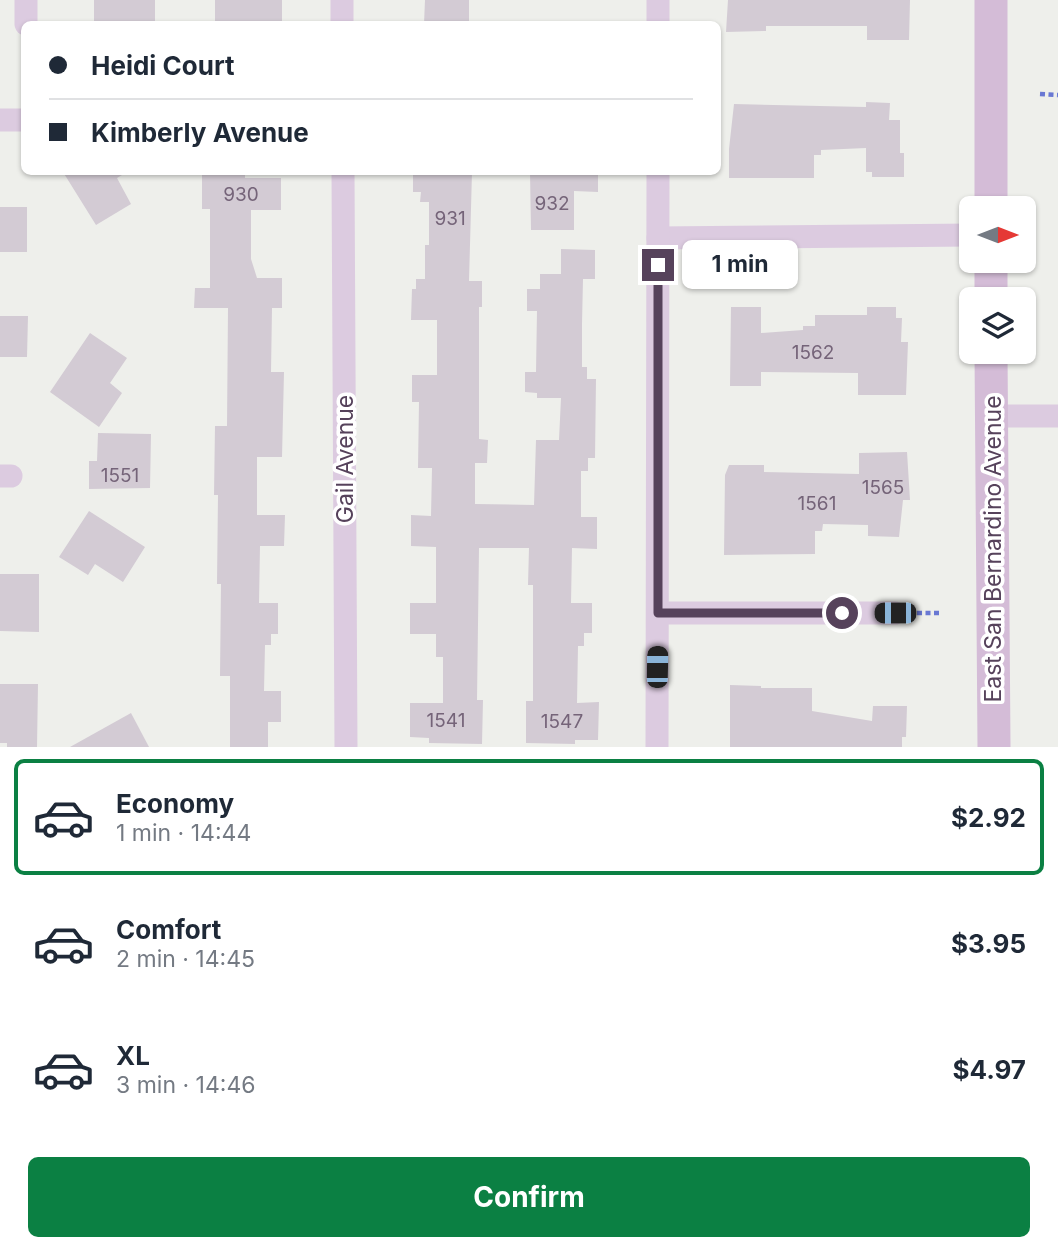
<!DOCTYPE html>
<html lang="en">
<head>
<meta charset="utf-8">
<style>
  :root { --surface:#fff; --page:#f2f2f3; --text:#1f2937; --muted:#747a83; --line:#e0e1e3; --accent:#0b8043 }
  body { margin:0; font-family:Inter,sans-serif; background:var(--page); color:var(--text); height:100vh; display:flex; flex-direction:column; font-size:26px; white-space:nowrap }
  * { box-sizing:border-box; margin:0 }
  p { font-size:23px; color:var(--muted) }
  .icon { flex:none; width:38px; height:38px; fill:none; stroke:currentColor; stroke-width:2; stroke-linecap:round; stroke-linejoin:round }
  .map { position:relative; height:747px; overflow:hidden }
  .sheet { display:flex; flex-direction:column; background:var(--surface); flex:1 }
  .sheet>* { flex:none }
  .top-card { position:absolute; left:21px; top:21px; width:700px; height:154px; border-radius:10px; box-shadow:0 2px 5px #0004; display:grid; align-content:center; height:154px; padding:0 28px; background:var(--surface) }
  .needle { width:46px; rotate:90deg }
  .tools { position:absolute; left:959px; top:196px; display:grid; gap:14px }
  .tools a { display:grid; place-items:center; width:77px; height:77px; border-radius:10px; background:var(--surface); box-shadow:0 2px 5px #0004; font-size:35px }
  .end { position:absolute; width:32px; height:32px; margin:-16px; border:9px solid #56425b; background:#fff; box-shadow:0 0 0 4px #fff }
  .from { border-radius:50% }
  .bubble { position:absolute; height:49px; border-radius:10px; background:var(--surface); box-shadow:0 2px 5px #0004; font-size:23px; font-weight:700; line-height:49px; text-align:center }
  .car { position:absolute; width:21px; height:42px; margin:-21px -10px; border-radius:9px; box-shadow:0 0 5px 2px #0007; background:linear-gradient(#222 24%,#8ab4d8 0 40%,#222 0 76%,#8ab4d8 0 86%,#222 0) }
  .top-card b { display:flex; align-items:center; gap:24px; height:66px; font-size:26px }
  .top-card b+b { border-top:2px solid var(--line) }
  .top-card i { width:18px; height:18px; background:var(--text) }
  ul { padding:12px 0 0; list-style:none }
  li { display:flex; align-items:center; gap:21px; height:116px; margin:0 14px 10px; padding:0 14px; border:4px solid transparent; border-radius:10px }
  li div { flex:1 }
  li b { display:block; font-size:26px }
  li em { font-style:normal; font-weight:700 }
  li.on { border-color:var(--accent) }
  li>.icon { width:63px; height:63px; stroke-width:1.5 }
  .cta { display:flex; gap:14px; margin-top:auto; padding:14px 28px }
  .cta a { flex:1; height:80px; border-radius:10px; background:var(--accent); color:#fff; font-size:28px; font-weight:700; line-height:80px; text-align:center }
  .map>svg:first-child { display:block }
</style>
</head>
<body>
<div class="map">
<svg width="1058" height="747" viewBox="0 0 1058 747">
  <rect width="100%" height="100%" fill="#eeefeb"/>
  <g fill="#d3cbd4">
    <rect x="94" y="0" width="61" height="24"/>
    <rect x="215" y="0" width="67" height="23"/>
    <polygon points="425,0 469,0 469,24 424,24"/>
    <polygon points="728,0 910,0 909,40 867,40 867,26 766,26 766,31 726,32"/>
    <polygon points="866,102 890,103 889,120 900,120 900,153 904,153 904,177 872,177 872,172 866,172 866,148 821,150 821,155 814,155 814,178 729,178 729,149 734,104 866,107"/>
    <polygon points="63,172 127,172 117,178 131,204 96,225"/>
    <polygon points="214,172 245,172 245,178 281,178 281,210 251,210 251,259 257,278 282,278 282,308 272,308 271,372 284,372 282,457 257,457 257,515 285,515 284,546 260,546 259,603 278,603 278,634 271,634 271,645 265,645 264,691 281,691 281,722 268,722 268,747 230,747 230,676 220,676 221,584 217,584 218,495 214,495 215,426 227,426 228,308 194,308 195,288 210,288 210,209 202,209 202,174 214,174"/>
    <polygon points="413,172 472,172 469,281 482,281 482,307 479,307 479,439 488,440 487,463 475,463 475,504 534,505 536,440 559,440 561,398 537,398 537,393 525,392 525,372 536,372 537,311 527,311 527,289 540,289 540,274 561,274 561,249 595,250 595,279 583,279 582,324 582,367 587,367 587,379 596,379 595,458 588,458 588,471 581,471 581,517 597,517 597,549 572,548 571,603 592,603 592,633 584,633 584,646 578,646 577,703 599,702 598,740 575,740 575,744 526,743 526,701 533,701 533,585 528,585 529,548 479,548 477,700 483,700 482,744 429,743 429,738 410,737 410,703 443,703 443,657 436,657 436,634 410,634 410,603 436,603 436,547 411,546 411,515 431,516 432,468 418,468 419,402 412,402 412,375 437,375 437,320 411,320 412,289 416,289 416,279 425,279 425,245 429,245 429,202 420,202 421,192 413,192"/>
    <polygon points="530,172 598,172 598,192 574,191 574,230 531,230"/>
    <rect x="0" y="207" width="27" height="45"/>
    <polygon points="731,307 761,307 761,333 803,330 803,326 815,326 815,315 867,315 867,307 896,307 896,318 902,318 901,342 908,342 906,395 858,395 858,373 761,372 761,386 730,386"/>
    <polygon points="0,316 28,316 27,357 0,357"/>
    <polygon points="90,333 127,358 110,383 122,393 99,427 50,392"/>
    <polygon points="98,433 151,434 150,488 89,489 89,461 97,461"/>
    <polygon points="907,452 910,500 903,500 899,537 868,536 868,525 823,524 822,531 815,531 815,554 724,555 725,475 729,465 764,465 764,472 859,474 859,453"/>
    <polygon points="89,511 145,547 123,582 95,564 88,575 59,557"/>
    <polygon points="0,574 39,574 39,632 0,631"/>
    <polygon points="0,684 38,684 37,747 7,747 7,743 0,743"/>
    <polygon points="730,685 761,686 761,688 812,688 812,711 872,721 873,706 907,706 906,737 902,737 902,747 730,747"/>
    <polygon points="131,713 149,747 70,747"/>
  </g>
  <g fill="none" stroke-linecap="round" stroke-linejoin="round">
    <g stroke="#6978d3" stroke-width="4.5" stroke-dasharray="5 3.5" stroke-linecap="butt">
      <polyline points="1040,94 1058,95"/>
      <polyline points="917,613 941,613"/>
    </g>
    <g stroke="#dccbe0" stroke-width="23">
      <polyline points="26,0 26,24"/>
      <polyline points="342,0 342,24"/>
      <polyline points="658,24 658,0"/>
      <polyline points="0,120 24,120"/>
      <polyline points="343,172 346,747"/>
      <polyline points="658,238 971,235"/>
      <polyline points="992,416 1058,416"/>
      <polyline points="0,476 11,476"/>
      <polyline points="658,613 895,613"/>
      <polyline points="657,747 658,172"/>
    </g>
    <g stroke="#d4bcd7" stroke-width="33">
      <polyline points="991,208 991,0"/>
      <polyline points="991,261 991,299"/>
      <polyline points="991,352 994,747"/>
    </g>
  </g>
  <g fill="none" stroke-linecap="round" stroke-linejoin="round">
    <polyline stroke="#56425b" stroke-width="9" points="658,265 658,613 842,613"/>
  </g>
  <g text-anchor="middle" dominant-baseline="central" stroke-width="7" stroke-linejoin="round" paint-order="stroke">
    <g font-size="19" fill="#756479">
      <text x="241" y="194">930</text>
      <text x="552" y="203">932</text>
      <text x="450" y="218">931</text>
      <text x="813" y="352">1562</text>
      <text x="120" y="475">1551</text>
      <text x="883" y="487">1565</text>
      <text x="817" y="503">1561</text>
      <text x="446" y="720">1541</text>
      <text x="562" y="721">1547</text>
    </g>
    <g font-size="23" fill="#56425b" stroke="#fff">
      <text transform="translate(345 459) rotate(-90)">Gail Avenue</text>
      <text transform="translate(993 549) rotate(-90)">East San Bernardino Avenue</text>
    </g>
  </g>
</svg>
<div class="tools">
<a><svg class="needle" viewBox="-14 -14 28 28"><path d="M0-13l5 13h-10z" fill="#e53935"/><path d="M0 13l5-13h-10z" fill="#747a83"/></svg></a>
<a><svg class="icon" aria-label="layers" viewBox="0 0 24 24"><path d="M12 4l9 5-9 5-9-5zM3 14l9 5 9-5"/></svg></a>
</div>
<i class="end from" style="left:842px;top:613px"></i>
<i class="end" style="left:658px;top:265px"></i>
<div class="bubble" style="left:682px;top:240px;width:116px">1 min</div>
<i class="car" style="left:895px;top:613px;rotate:270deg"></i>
<i class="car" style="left:657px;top:667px;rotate:1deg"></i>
<div class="top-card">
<b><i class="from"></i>Heidi Court</b>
<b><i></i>Kimberly Avenue</b>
</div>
</div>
<section class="sheet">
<ul>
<li class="on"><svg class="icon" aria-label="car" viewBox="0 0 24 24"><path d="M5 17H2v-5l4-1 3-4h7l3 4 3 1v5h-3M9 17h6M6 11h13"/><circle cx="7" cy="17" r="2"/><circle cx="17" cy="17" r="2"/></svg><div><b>Economy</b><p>1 min · 14:44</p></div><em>$2.92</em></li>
<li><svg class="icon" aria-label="car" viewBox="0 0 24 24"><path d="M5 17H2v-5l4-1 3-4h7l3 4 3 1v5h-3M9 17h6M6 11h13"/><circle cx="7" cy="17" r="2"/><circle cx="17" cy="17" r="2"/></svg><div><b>Comfort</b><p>2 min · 14:45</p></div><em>$3.95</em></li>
<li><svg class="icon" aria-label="car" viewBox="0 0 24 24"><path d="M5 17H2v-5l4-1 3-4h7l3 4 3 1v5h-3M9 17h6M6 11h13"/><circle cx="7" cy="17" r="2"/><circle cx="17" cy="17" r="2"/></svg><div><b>XL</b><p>3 min · 14:46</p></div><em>$4.97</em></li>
</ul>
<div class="cta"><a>Confirm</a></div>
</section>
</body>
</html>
